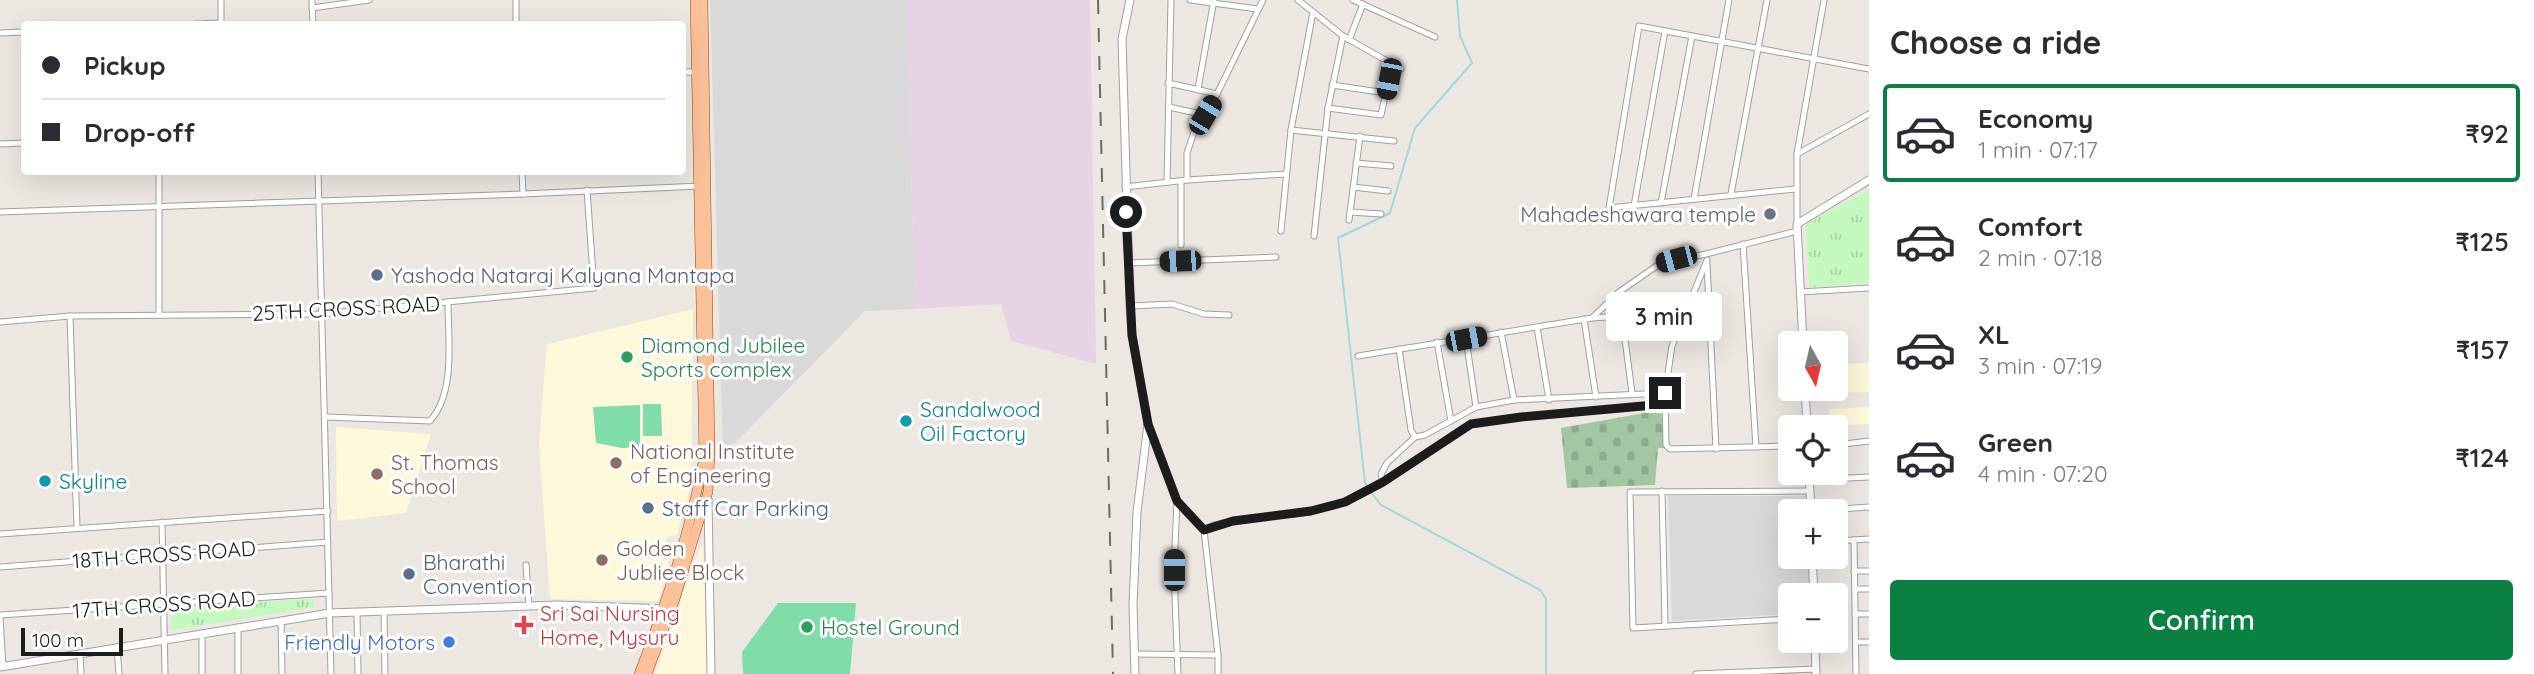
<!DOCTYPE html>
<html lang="en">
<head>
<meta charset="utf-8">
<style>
  :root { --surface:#fff; --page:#f7f7f7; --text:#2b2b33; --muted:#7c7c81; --line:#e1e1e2; --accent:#0b8043 }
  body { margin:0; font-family:Quicksand,sans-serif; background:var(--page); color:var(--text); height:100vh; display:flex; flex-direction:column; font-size:26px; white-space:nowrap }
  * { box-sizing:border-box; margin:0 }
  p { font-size:23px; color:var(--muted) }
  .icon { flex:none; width:38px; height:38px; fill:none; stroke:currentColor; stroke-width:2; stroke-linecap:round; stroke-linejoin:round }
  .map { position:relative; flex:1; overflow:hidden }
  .side { display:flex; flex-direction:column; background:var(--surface); width:665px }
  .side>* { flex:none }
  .hud { position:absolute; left:21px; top:21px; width:665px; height:154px; border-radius:7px; box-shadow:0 7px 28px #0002; display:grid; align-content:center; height:154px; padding:0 21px; background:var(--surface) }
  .needle { width:46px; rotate:172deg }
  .fabs { position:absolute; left:1778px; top:331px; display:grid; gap:14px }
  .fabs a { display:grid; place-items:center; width:70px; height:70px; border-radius:7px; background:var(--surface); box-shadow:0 7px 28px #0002; font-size:35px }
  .scale { position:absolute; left:21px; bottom:18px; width:102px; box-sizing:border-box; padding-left:7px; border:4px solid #1c1c1c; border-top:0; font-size:19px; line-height:24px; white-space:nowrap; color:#1c1c1c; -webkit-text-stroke:5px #fff; paint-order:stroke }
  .end { position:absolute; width:32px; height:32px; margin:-16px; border:9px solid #1c1c1c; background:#fff; box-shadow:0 0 0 4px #fff }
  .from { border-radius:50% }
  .bubble { position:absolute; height:49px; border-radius:7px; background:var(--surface); box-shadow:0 7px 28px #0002; font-size:23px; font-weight:600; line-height:49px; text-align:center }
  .car { position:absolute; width:21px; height:42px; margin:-21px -10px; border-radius:9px; box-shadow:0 0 5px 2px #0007; background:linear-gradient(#222 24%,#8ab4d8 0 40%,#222 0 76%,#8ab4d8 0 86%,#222 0) }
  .hud b { display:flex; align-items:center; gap:24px; height:66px; font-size:26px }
  .hud b+b { border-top:2px solid var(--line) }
  .hud i { width:18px; height:18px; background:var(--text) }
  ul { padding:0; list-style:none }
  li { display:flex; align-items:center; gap:21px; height:98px; margin:0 14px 10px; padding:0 7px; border:4px solid transparent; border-radius:7px }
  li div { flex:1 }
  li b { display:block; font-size:26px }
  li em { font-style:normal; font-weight:600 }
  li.selected { border-color:var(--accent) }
  li>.icon { width:63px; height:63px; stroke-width:1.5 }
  h2 { padding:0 21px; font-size:32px; line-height:84px }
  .primary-button { display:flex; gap:14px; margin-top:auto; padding:14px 21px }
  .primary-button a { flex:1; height:80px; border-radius:7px; background:var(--accent); color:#fff; font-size:28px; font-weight:600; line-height:80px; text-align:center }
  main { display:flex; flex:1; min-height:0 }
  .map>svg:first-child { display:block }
</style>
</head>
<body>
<main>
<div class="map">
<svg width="1869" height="674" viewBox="0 0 1869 674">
  <defs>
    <pattern id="cemetery-stones" width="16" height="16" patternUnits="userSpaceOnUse" patternTransform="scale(1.75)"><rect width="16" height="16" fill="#a4c6a3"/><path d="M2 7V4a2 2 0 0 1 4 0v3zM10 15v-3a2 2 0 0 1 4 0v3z" fill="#8daa8c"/></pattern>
    <pattern id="park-tufts" width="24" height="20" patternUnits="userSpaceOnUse" patternTransform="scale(1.75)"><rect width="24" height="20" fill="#c3f8be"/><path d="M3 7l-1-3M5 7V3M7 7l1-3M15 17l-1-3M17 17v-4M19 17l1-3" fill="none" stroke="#a7d4a3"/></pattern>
  </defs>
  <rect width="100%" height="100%" fill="#ede7e2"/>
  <g fill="#dad9d9">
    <polygon points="710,0 906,0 915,309 865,311 723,455"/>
    <polygon points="1668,496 1810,496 1810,511 1790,511 1790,556 1810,557 1810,595 1790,595 1790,614 1672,621"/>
  </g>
  <g fill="#fef8da">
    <polygon points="693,309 691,483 677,535 668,537 663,545 669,560 658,601 550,599 539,444 547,344"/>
    <polygon points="1869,363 1869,392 1819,393 1819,389 1836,388 1836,364"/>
    <polygon points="1869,407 1869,424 1831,425 1829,409"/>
    <polygon points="336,427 431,434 406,513 337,521"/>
    <polygon points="703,543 708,674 655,674 692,568"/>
  </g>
  <polygon fill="#e6d4e6" points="906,0 1090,0 1096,364 1011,341 1001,304 915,309"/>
  <polygon fill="url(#cemetery-stones)" points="1661,410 1665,448 1658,448 1655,485 1567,488 1561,428"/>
  <g fill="url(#park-tufts)">
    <polygon points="1869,190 1869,283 1809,287 1806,224"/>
    <polygon points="314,599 314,607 171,630 172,607"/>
  </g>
  <g fill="#80dca8">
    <polygon points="643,404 661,404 662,436 643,436"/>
    <polygon points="640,405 640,447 622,448 596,443 593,407"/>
    <polygon points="778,603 856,603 850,674 743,674 742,652"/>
  </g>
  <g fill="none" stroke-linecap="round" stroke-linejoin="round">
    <g stroke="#a2d8db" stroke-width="2">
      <polyline points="1368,487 1365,483 1338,238 1390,213 1415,128 1472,63 1460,36 1457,0"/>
      <polyline points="1371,492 1381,505 1540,590 1546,599 1546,674"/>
    </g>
    <defs>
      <g id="minor">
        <polyline points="312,0 313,24"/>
        <polyline points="1190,0 1258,9"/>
        <polyline points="1353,0 1435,37"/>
        <polyline points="312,8 369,0"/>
        <polyline points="1313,12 1343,36 1401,69"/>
        <polyline points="196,24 221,23"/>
        <polyline points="221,24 221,0"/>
        <polyline points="516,24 516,0"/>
        <polyline points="0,33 24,32"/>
        <polyline points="1349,40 1363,4"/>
        <polyline points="682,72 698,72"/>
        <polyline points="1168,83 1217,94"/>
        <polyline points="1332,85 1386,93"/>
        <polyline points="1198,89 1214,0"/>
        <polyline points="1169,107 1205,115"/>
        <polyline points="1328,108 1381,115 1392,65"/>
        <polyline points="1291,130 1394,141"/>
        <polyline points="0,144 24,143"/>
        <polyline points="1797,154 1869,114"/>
        <polyline points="1356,163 1391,166"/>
        <polyline points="318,172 331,674"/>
        <polyline points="522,172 523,194"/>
        <polyline points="1187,180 1187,153 1195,129 1217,94 1263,0"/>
        <polyline points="1181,181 1181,245"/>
        <polyline points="1167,182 1171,0"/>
        <polyline points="1125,187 1187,180 1286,174"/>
        <polyline points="1353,187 1388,191"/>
        <polyline points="1795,189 1609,208 1639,26 1869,69"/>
        <polyline points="1731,194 1767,0"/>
        <polyline points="1694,199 1729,0"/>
        <polyline points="1661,203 1692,36"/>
        <polyline points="1634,206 1665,31"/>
        <polyline points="0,212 523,194 700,186"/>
        <polyline points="1350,212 1381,214"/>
        <polyline points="1349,220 1360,136"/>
        <polyline points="1797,224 1797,154 1824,0"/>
        <polyline points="1281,231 1291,130 1313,12 1298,0"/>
        <polyline points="1314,236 1328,108 1343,36"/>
        <polyline points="1743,244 1756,447"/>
        <polyline points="1129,263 1276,257"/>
        <polyline points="1707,263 1716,449"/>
        <polyline points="1800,292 1869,288"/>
        <polyline points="1130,306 1172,304 1204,314 1229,315"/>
        <polyline points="159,315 159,172"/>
        <polyline points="70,316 77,528"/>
        <polyline points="1622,316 1632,393"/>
        <polyline points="1592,318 1622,316 1687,306 1710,312"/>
        <polyline points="1584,319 1596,397"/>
        <polyline points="0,322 70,316 321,314 594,288 587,190"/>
        <polyline points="1537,327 1549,400"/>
        <polyline points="1501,332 1514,400"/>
        <polyline points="1466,339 1476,407"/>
        <polyline points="1437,342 1451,421"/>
        <polyline points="1399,349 1411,430 1415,437 1425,435 1476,407 1514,400 1665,393 1672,346 1707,260"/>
        <polyline points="1358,356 1592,318 1619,292 1661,263 1706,254 1797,231"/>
        <polyline points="1665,393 1666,445 1670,449 1790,446"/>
        <path d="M326,417L430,421C456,392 448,338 448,302"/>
        <polyline points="1148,424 1177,501 1204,530 1218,655 1218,674"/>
        <polyline points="1836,445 1869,441"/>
        <polyline points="1810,480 1869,477"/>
        <polyline points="1383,482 1381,474 1387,463 1415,437"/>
        <polyline points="1662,491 1665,626"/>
        <polyline points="1177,501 1174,571 1178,674"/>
        <polyline points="1812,511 1869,507"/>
        <polyline points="162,522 165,674"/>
        <polyline points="1204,530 1214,525 1233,521 1311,511 1345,502 1379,485 1471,424 1521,417 1665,404"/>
        <polyline points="0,534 328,511"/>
        <polyline points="1854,540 1856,674"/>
        <polyline points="1836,541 1869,539"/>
        <polyline points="526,565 529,606"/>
        <polyline points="0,567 328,542"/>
        <polyline points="1854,571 1869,571"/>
        <polyline points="1855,589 1869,589"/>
        <polyline points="384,611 385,674"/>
        <polyline points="357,612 358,674"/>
        <polyline points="1855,614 1869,614"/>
        <polyline points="0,615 329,593"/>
        <polyline points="0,618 3,667"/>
        <polyline points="1790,619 1633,628 1630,492 1810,491"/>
        <polyline points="281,620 282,674"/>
        <polyline points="238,627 238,674"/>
        <polyline points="202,633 202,674"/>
        <polyline points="1856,642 1869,642"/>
        <polyline points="117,647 119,674"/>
        <polyline points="80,653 81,674"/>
        <polyline points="1135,654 1218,655"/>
        <polyline points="1696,674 1816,669"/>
      </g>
      <g id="tertiary">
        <polyline points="1130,0 1122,39 1130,306 1132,335 1148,424 1137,512 1133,604 1135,674"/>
        <polyline points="1803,343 1797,224 1869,180"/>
        <polyline points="1805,388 1807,427"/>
        <polyline points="1809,472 1811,511"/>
        <polyline points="708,499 711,674"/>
        <polyline points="1812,556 1814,595"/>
        <polyline points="1815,640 1816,674"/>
        <polyline points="0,667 330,613 557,605 667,609"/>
      </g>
      <g id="primary">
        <path d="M639,674C666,604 690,532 704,458L695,0"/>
        <polyline points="647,674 674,602 708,492 710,452 703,0"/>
      </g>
    </defs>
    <use href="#minor" stroke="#a0a0a0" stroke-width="7"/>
    <use href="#tertiary" stroke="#a0a0a0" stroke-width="9"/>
    <use href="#primary" stroke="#924902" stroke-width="10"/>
    <use href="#minor" stroke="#fff" stroke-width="5"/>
    <use href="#tertiary" stroke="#fff" stroke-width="7"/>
    <use href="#primary" stroke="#fac09a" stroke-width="9"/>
    <polyline stroke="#6a6a6a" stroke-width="2" stroke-dasharray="14 14" stroke-linecap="butt" points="1098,0 1113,674"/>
  </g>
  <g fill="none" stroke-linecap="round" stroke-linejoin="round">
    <polyline stroke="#1c1c1c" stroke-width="9" points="1126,212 1132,335 1148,424 1177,501 1204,530 1233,521 1311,511 1345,502 1383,482 1471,424 1521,417 1665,404 1665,393"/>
  </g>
  <circle fill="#6b7280" stroke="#fff" stroke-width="2.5" cx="1770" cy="214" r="7"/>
  <g fill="#5c6f8a" stroke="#fff" stroke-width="2.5">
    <circle cx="377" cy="275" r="7"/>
    <circle cx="648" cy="508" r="7"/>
    <circle cx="409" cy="574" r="7"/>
  </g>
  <g fill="#2e9e5b" stroke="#fff" stroke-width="2.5">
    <circle cx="627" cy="357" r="7"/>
    <circle cx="807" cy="627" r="7"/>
  </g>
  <g fill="#0f9aa8" stroke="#fff" stroke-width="2.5">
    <circle cx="906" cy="421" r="7"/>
    <circle cx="45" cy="481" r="7"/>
  </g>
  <g fill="#8d6e63" stroke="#fff" stroke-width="2.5">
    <circle cx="616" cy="463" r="7"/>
    <circle cx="377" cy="474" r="7"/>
    <circle cx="602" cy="560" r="7"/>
  </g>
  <path fill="#e0444e" stroke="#fff" stroke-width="2.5" d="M520.5 614.5h7v7h7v7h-7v7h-7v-7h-7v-7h7z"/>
  <circle fill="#3f7fe0" stroke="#fff" stroke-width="2.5" cx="449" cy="642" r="7"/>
  <g text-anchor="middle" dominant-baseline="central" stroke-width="6" stroke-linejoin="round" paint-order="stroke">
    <g font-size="21" fill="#5b616d" stroke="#fff" text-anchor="end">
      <text x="1756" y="214">Mahadeshawara temple</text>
    </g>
    <g font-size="21" fill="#4e5e75" stroke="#fff" text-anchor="start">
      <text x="391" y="275">Yashoda Nataraj Kalyana Mantapa</text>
      <text x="662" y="508">Staff Car Parking</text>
      <text x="423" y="562">Bharathi<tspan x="423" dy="24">Convention</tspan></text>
    </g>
    <g font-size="21" fill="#1c1c1c" stroke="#fff">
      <text transform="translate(346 308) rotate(-3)">25TH CROSS ROAD</text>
      <text transform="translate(164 554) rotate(-4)">18TH CROSS ROAD</text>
      <text transform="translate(164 604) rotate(-4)">17TH CROSS ROAD</text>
    </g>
    <g font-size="21" fill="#27864d" stroke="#fff" text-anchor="start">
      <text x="641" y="345">Diamond Jubilee<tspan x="641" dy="24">Sports complex</tspan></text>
      <text x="821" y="627">Hostel Ground</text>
    </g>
    <g font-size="21" fill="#0d838f" stroke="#fff" text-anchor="start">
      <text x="920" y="409">Sandalwood<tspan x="920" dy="24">Oil Factory</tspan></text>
      <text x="59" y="481">Skyline</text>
    </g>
    <g font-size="21" fill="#785e54" stroke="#fff" text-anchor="start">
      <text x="630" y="451">National Institute<tspan x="630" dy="24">of Engineering</tspan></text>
      <text x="391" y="462">St. Thomas<tspan x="391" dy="24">School</tspan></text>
      <text x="616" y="548">Golden<tspan x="616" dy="24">Jubliee Block</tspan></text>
    </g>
    <g font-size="21" fill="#be3a42" stroke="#fff" text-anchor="start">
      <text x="540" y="613">Sri Sai Nursing<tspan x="540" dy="24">Home, Mysuru</tspan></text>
    </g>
    <g font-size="21" fill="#366cbe" stroke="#fff" text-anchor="end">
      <text x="435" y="642">Friendly Motors</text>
    </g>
  </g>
</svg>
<div class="fabs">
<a><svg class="needle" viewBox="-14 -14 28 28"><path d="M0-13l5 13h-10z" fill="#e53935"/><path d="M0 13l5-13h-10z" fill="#7c7c81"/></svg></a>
<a><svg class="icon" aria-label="locate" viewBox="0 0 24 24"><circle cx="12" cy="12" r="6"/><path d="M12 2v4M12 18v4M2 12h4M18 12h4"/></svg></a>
<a>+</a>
<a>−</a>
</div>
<div class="scale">100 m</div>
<i class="end from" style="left:1126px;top:212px"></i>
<i class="end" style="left:1665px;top:393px"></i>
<div class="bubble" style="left:1606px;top:292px;width:116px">3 min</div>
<i class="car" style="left:1389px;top:79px;rotate:191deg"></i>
<i class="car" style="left:1205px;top:115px;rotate:31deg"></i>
<i class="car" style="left:1676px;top:259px;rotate:255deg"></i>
<i class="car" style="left:1180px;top:261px;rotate:268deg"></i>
<i class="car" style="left:1466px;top:339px;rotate:79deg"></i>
<i class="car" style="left:1174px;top:570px;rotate:0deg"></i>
<div class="hud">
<b><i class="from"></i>Pickup</b>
<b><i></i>Drop-off</b>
</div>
</div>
<section class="side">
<h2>Choose a ride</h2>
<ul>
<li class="selected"><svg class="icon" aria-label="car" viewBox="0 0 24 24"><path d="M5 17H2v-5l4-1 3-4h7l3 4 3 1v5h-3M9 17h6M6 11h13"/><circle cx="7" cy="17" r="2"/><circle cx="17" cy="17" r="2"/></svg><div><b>Economy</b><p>1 min · 07:17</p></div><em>₹92</em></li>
<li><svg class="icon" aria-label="car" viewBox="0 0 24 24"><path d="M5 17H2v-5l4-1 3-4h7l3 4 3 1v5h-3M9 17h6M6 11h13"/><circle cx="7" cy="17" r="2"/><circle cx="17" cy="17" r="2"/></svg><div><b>Comfort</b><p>2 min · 07:18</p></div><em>₹125</em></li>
<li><svg class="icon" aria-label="car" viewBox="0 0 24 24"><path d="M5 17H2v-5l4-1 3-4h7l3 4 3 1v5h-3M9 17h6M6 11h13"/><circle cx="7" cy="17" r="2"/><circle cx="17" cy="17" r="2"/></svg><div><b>XL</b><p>3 min · 07:19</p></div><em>₹157</em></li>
<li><svg class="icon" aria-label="car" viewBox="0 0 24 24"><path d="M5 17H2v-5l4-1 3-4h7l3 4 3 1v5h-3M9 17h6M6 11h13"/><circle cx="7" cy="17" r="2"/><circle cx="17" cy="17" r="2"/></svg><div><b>Green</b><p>4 min · 07:20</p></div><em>₹124</em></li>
</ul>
<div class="primary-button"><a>Confirm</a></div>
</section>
</main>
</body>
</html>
